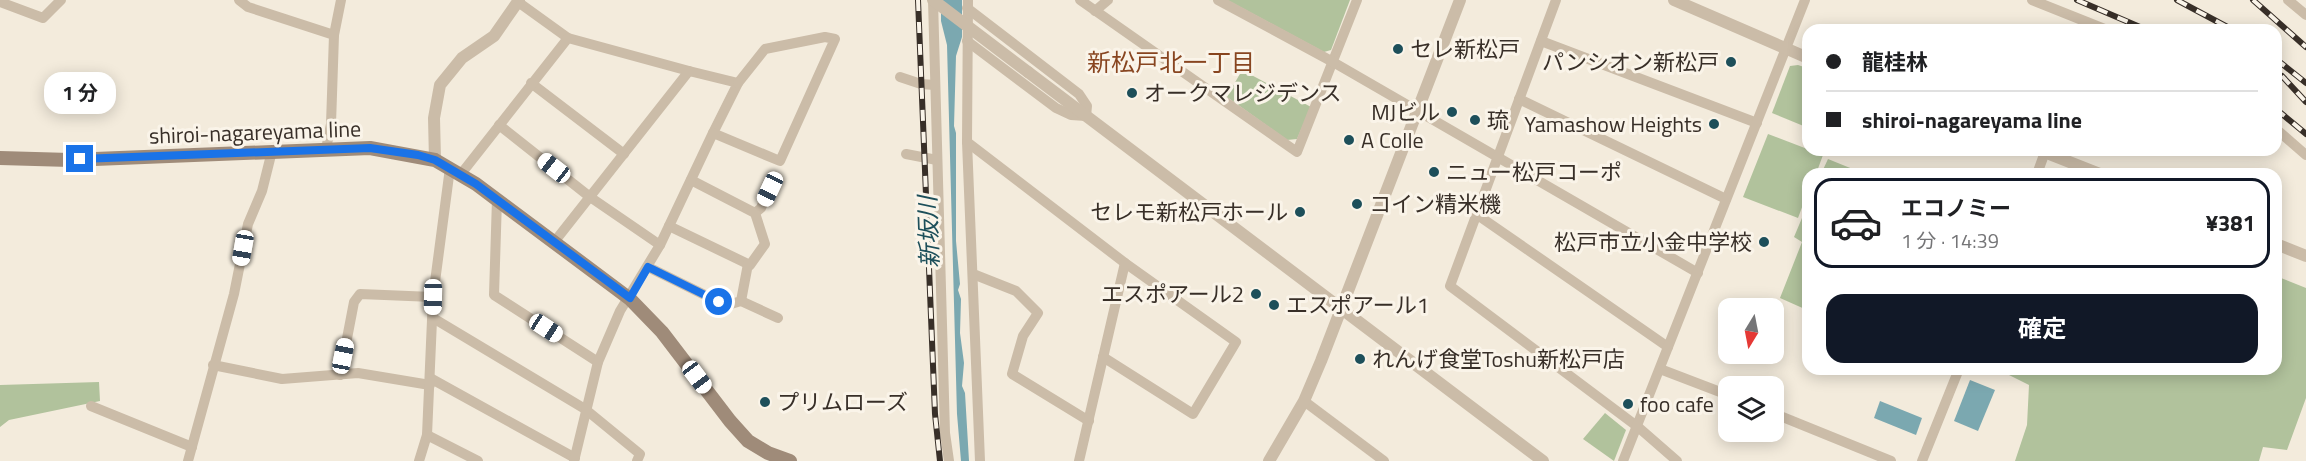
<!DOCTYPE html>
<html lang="ja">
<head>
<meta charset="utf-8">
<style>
  :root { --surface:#fff; --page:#f2f2f2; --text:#202124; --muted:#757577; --line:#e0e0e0; --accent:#111827 }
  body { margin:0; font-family:"Titillium Web","Noto Sans JP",sans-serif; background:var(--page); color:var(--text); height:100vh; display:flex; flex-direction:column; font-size:22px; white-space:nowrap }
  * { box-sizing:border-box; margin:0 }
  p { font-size:20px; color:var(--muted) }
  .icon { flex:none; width:33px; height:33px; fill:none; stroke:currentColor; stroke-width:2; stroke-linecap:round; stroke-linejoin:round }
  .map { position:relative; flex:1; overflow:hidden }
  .panel { position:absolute; left:1802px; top:168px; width:480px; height:207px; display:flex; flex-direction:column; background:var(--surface); border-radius:18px; box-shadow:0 3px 15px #0003 }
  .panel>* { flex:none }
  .hud { position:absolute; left:1802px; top:24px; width:480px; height:132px; border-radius:18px; box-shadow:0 3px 15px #0003; display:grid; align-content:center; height:132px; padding:0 24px; background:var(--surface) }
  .needle { width:39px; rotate:190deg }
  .tools { position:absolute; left:1718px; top:298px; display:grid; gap:12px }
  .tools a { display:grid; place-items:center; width:66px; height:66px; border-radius:12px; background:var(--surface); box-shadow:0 3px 15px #0003; font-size:30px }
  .end { position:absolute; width:27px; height:27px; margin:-14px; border:8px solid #1a73e8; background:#fff; box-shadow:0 0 0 3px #fff }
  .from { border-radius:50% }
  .bubble { position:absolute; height:42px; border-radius:18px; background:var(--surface); box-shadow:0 3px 15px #0003; font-size:20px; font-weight:700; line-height:42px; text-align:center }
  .car { position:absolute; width:18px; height:36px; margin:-18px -9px; border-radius:8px; box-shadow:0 0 4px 2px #0007; background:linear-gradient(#fff 24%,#345 0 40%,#fff 0 76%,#345 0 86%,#fff 0) }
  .hud b { display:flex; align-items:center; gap:21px; height:57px; font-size:22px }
  .hud b+b { border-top:2px solid var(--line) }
  .hud i { width:15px; height:15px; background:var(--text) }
  ul { padding:10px 0 0; list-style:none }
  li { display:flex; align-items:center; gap:18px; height:90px; margin:0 12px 9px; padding:0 12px; border:3px solid transparent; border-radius:18px }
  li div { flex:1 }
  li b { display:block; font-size:22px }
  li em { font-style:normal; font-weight:700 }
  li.active { border-color:var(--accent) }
  li>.icon { width:54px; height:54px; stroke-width:1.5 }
  .primary-button { display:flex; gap:12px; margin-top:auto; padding:12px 24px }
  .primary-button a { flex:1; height:69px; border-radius:18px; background:var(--accent); color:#fff; font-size:24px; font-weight:700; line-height:69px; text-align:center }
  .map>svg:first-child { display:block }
</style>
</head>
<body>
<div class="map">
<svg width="2306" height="461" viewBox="0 0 2306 461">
  <rect width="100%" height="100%" fill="#f3ebdc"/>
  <g fill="#b1c29c">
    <polygon points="1227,0 1350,0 1331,50 1324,52"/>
    <polygon points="1798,65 1807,68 1806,127 1772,113 1790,66"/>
    <polygon points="1242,70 1311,107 1297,139 1287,140 1227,97"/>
    <polygon points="1768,134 1823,155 1816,174 1808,174 1807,194 1798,218 1743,197"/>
    <polygon points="1828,159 1865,174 1821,174"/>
    <polygon points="1807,206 1807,310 1780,298 1802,242 1794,237"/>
    <polygon points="2276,276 2306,288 2306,398 2287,450 2263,447 2259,461 2015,461 2027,425 2029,385 1997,369 2276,369"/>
    <polygon points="99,382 100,401 9,420 0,427 0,385"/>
    <polygon points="1605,413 1626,430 1614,461 1583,439"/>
  </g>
  <g fill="#7ba8b0">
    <polygon points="941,0 962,0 962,37 956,56 954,126 956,133 956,241 960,284 958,290 961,299 960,333 964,363 962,386 965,393 969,461 961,461 957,414 947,45 941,21"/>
    <polygon points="1970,380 1995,390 1978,431 1954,421"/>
    <polygon points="1880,401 1922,418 1916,435 1874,418"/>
  </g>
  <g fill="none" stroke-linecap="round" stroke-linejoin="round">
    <g stroke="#cbbca8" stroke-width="10">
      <polyline points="239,0 248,7 334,35 331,124 326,149"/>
      <polyline points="933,0 945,433 949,461"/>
      <polyline points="968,0 967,142 980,461"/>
      <polyline points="1080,0 1297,152 1357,0"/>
      <polyline points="1218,0 1333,62 1698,273"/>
      <polyline points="1556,0 1450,286 1638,427 1677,461"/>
      <polyline points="2032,0 2107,30"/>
      <polyline points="2288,0 2306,15"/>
      <polyline points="0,2 43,18 61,0"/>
      <polyline points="518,2 568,38"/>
      <polyline points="1095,11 1108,0"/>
      <polyline points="334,35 341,0"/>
      <polyline points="967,41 1056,108 1071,115 1086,116 1087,106 1079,94 967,8"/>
      <polyline points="1541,41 1757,123"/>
      <polyline points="900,77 921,84 935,85"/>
      <polyline points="531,83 624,154"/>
      <polyline points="1519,99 1726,199"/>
      <polyline points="499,125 590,197 660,245"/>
      <polyline points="2276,129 2306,155"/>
      <polyline points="967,142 1125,263 1236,342 1193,414 1103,357"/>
      <polyline points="906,154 937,160"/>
      <polyline points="461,174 568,38 689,71"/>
      <polyline points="2037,174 2045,152"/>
      <polyline points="497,199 494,295 598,362"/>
      <polyline points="755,213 761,208 769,189"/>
      <polyline points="1476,214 1668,347"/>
      <polyline points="669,226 750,265 765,244 755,213 691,180"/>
      <polyline points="555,241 689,71 738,83 713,133"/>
      <polyline points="648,267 719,302 731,304 741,301 748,264"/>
      <polyline points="973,274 1016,291 1038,313 1023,336 1012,374 1089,421"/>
      <polyline points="741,301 778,318"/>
      <polyline points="433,318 585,409 640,454 637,461"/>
      <polyline points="213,365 282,379 358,373 430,385"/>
      <polyline points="1660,369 1728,395"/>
      <polyline points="340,375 354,302 360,294 433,297"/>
      <polyline points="430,378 575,458"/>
      <polyline points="1304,401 1384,461"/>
      <polyline points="91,406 192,447"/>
      <polyline points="1773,413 1891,461"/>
      <polyline points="427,435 478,461"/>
      <polyline points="188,461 234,294 248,224 262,191 272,151"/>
      <polyline points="419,461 427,435 433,297 450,168"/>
      <polyline points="574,461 598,362 620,311 660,245 713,133 780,161 835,39 825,37 765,49 738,83"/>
      <polyline points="1079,461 1125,263"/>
      <polyline points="1623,461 1805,0"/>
      <polyline points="1922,461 1959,369"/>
    </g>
    <g stroke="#cbbca8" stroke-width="12">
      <polyline points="1674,0 1808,58"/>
      <polyline points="1028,72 1543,461"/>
      <polyline points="2039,150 2100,174"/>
      <polyline points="435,160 434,118 440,85 462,58 494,36 519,0"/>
      <polyline points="2276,244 2306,256"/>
      <polyline points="1269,461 1304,401 1321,361 1460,0"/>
    </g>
    <polyline stroke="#9f8b79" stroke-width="14" points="0,158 70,160 370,148 435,160 476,184 630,299 662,332 730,421 748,441 768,453 790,461"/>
    <defs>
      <g id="rail">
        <polyline points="918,0 935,414 940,461"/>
        <polyline points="2077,0 2147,30"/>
        <polyline points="2177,0 2233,30"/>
        <polyline points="2253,0 2306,47"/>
        <polyline points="2276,59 2306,83"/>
        <polyline points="2282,76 2306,102"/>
        <polyline points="2276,109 2306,134"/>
      </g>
    </defs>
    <use href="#rail" stroke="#382f28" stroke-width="6"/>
    <use href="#rail" stroke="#faf4e9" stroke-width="4" stroke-dasharray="11" stroke-linecap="butt"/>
    <polyline stroke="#cbbca8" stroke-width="12" points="933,0 1028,72"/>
  </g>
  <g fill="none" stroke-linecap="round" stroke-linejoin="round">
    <polyline stroke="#1a73e8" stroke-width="8" points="80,159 370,148 418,155 435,160 476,184 630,298 648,267 719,302"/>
  </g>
  <g fill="#1d4f5a" stroke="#faf4e9" stroke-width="2">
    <circle cx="1398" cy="49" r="6"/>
    <circle cx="1731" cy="62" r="6"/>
    <circle cx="1132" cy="93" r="6"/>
    <circle cx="1452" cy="112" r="6"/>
    <circle cx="1475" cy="120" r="6"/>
    <circle cx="1714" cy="124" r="6"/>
    <circle cx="1349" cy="140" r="6"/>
    <circle cx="1434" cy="172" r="6"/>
    <circle cx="1357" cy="204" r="6"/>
    <circle cx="1300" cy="212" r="6"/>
    <circle cx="1764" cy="242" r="6"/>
    <circle cx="1256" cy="294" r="6"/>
    <circle cx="1274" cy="305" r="6"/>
    <circle cx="1360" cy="359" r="6"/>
    <circle cx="765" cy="402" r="6"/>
    <circle cx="1628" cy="404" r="6"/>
  </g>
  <g text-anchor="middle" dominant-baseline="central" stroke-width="6" stroke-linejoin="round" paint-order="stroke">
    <g font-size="22" fill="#382f28" stroke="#faf4e9" text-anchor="start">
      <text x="1410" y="49">セレ新松戸</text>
      <text x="1719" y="62" text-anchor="end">パンシオン新松戸</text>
      <text x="1144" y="93">オークマレジデンス</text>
      <text x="1440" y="112" text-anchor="end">MJビル</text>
      <text x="1487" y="120">琉</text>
      <text x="1702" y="124" text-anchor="end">Yamashow Heights</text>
      <text x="1361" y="140">A Colle</text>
      <text x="1446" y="172">ニュー松戸コーポ</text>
      <text x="1369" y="204">コイン精米機</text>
      <text x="1288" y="212" text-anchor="end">セレモ新松戸ホール</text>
      <text x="1752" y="242" text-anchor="end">松戸市立小金中学校</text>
      <text x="1244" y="294" text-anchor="end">エスポアール2</text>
      <text x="1286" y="305">エスポアール1</text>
      <text x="1372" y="359">れんげ食堂Toshu新松戸店</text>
      <text x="777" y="402">プリムローズ</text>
      <text x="1640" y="404">foo cafe</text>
    </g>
    <g font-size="22" fill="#382f28" stroke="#faf4e9">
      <text transform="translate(255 132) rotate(-2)">shiroi-nagareyama line</text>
    </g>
    <g font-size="24" fill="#884520" stroke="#faf4e9">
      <text x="1171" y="62">新松戸北一丁目</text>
    </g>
    <g font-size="24" font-style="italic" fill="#1d4f5a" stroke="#faf4e9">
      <text transform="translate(928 232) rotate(-92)">新坂川</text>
    </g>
  </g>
</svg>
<div class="tools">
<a><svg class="needle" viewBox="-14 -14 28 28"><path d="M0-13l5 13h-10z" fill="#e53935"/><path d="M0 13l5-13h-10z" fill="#757577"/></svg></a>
<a><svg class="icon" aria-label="layers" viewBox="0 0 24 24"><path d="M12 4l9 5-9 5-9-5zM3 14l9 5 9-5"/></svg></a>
</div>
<i class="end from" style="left:719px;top:302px"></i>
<i class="end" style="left:80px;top:159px"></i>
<div class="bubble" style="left:44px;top:72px;width:72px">1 分</div>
<i class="car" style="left:554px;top:168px;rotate:308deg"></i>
<i class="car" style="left:770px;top:189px;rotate:205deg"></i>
<i class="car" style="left:243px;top:248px;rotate:190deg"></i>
<i class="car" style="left:433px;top:297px;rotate:181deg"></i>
<i class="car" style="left:546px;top:328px;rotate:123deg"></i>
<i class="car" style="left:343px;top:356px;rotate:11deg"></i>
<i class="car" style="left:697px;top:377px;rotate:143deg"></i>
<div class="hud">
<b><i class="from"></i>龍桂林</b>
<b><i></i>shiroi-nagareyama line</b>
</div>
<section class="panel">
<ul>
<li class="active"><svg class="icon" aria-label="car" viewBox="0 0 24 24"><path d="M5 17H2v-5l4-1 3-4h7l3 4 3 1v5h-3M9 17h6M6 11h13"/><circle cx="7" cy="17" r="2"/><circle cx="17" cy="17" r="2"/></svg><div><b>エコノミー</b><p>1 分 · 14:39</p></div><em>¥381</em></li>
</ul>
<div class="primary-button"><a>確定</a></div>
</section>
</div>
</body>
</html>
